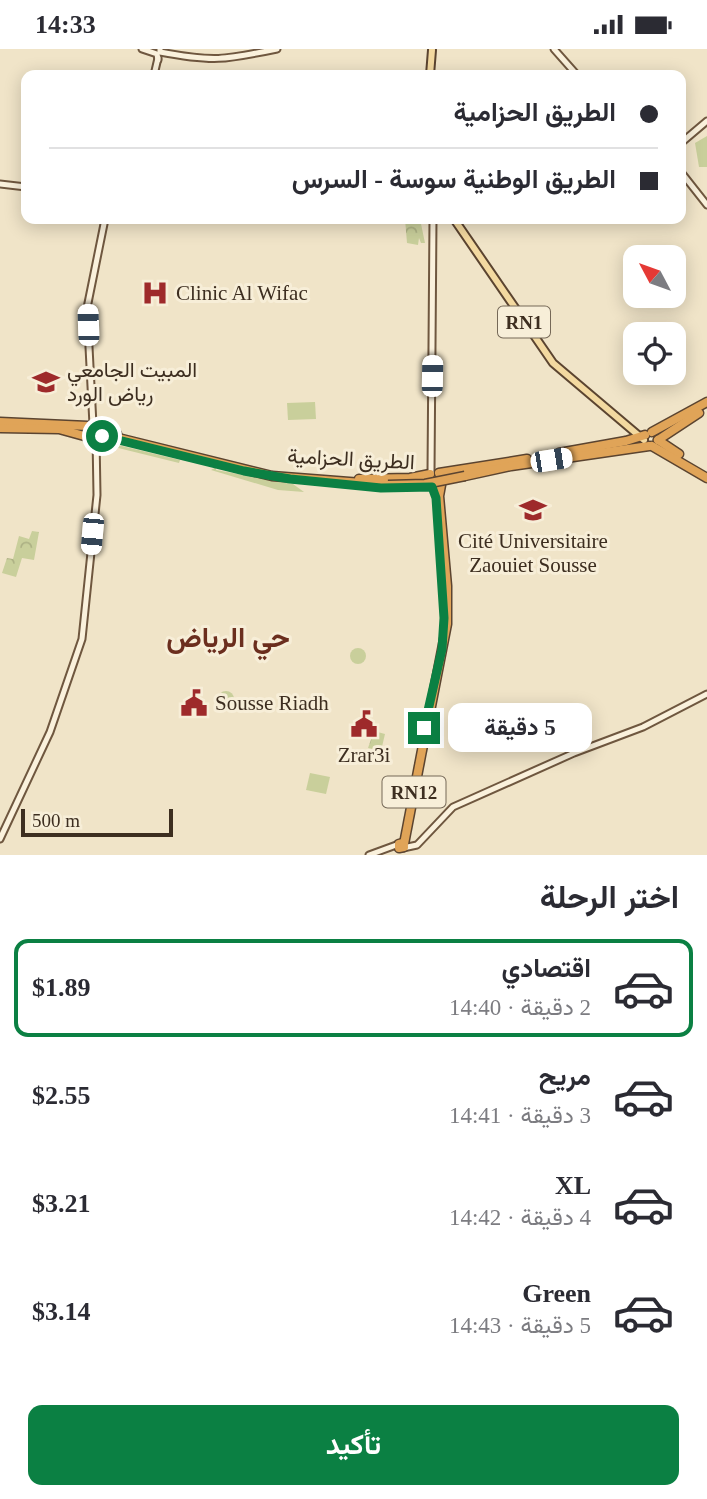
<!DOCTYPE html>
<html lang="ar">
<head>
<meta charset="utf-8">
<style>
  :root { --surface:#fff; --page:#f7f7f7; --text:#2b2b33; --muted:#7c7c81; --line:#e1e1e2; --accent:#0b8043 }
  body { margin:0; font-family:"Times New Roman",Vazirmatn,serif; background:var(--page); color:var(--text); direction:rtl; height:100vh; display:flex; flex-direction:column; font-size:26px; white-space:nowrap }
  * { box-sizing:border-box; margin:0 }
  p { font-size:23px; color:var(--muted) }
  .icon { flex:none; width:38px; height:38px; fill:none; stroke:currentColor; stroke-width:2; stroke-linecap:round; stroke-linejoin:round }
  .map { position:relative; height:806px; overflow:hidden; direction:ltr }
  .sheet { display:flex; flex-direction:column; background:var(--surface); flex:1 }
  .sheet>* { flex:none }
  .guide { position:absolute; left:21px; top:21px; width:665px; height:154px; border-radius:14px; box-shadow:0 4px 18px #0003; direction:rtl; display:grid; align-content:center; height:154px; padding:0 28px; background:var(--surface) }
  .needle { width:46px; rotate:311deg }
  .controls { position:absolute; left:623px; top:196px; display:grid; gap:14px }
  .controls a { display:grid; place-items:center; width:63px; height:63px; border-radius:14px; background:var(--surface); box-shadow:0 4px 18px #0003; font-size:35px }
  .scale { position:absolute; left:21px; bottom:18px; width:152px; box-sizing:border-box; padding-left:7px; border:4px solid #3d2e20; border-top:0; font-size:19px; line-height:24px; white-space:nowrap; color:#3d2e20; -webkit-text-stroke:5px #f7eed8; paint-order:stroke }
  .end { position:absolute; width:32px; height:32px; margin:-16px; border:9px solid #0b8043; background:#fff; box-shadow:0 0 0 4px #fff }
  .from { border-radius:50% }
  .bubble { position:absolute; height:49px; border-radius:14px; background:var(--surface); box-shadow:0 4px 18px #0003; font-size:23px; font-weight:700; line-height:49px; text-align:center; direction:rtl }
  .car { position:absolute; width:21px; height:42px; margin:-21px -10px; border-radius:9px; box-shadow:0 0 5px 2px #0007; background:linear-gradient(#fff 24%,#345 0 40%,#fff 0 76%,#345 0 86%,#fff 0) }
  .guide b { display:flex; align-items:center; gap:24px; height:66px; font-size:26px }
  .guide b+b { border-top:2px solid var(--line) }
  .guide i { width:18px; height:18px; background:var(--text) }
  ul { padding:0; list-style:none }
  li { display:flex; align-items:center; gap:21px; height:98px; margin:0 14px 10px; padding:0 14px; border:4px solid transparent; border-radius:14px }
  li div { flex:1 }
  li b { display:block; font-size:26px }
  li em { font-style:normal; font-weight:700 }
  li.selected { border-color:var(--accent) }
  li>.icon { width:63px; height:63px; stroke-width:1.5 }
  h2 { padding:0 28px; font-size:32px; line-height:84px }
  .primary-button { display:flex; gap:14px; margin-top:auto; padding:14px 28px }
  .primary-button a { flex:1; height:80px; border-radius:14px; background:var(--accent); color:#fff; font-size:28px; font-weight:700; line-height:80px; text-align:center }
  .status { display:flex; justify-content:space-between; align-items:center; height:49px; padding:0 35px; background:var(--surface); direction:ltr }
  .status svg { height:19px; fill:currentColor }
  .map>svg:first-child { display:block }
</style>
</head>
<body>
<div class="status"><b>14:33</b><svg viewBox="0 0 49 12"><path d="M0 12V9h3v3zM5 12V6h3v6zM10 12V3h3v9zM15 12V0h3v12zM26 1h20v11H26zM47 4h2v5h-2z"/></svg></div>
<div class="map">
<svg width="707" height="806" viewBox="0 0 707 806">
  <defs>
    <pattern id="forest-crowns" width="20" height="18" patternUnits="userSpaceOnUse" patternTransform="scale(1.75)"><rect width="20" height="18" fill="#c9cf9b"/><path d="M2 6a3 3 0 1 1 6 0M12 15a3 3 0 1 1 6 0" fill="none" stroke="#aeb285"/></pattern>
    <pattern id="park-tufts" width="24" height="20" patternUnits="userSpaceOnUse" patternTransform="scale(1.75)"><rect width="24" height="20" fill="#c9cf9b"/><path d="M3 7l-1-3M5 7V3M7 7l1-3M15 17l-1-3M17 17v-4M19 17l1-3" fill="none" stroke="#aeb285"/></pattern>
  </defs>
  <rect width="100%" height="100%" fill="#f0e4c8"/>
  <g fill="#c9cf9b">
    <polygon points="707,87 707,118 699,118 695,94"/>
    <polygon points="315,353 316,370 288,371 287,354"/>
    <polygon points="101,392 180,411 179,414 98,394"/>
    <polygon points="216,418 216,421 293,435 304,443 278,441 211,421"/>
    <polygon points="310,724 330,728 326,745 306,741"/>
  </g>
  <g fill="url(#forest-crowns)">
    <polygon points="405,170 420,170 425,194 421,194 419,189 418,196 407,194"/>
    <polygon points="32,482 39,483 34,511 22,509 16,528 2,524 7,509 13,510 19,487 29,490"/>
  </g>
  <g fill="url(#park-tufts)">
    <circle cx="358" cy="607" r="8"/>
    <circle cx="226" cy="650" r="8"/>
    <polygon points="374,682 385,685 381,702 368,699"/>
  </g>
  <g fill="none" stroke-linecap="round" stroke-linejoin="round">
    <defs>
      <g id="secondary">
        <polyline points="142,0 157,5 158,11"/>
        <path d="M160,0V3C213,13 224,11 277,0"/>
        <polyline points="554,0 577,26"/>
        <polyline points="154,26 158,9"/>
        <polyline points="681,94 707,72"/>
        <polyline points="681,123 707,156"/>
        <polyline points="0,135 26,138"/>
        <polyline points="93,376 87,259 105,170"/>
        <polyline points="431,424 433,170"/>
        <polyline points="0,790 50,683 82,590 97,446 96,388"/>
        <polyline points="403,799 417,796 453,758 574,704 643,678 707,645"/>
        <polyline points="369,806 399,795"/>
      </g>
      <g id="primary">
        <polyline points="430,26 432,1"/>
        <polyline points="454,170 553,314 644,391"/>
      </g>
      <g id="highway">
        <polyline points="0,373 88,377"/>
        <polyline points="0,379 59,380 88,388"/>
        <polyline points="98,379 117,385"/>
        <polyline points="652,383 707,353"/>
        <polyline points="96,388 118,389 272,427 388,436"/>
        <polyline points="658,391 679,405"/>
        <polyline points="658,391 699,364"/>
        <polyline points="652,397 707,429"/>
        <polyline points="559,404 626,392 645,386"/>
        <polyline points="439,424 527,410"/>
        <polyline points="465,427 511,417 649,397"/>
        <polyline points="359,430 410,429 430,425"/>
        <polyline points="426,683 447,575 447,537 439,447 441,436"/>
        <polygon points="403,794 404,798 399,799 399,795"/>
        <polyline points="404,795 424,691"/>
      </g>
    </defs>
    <use href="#secondary" stroke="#6f573f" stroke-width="9"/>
    <use href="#primary" stroke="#5b4430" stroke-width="10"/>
    <use href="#highway" stroke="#5b4430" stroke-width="11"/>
    <use href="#secondary" stroke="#faf1dc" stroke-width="5"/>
    <use href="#primary" stroke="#f3d9a0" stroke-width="6"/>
    <use href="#highway" stroke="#e0a458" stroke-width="8"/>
    <defs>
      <polyline id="highway-bridge" points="388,436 425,435 465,427"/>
    </defs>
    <use href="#highway-bridge" stroke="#5b4430" stroke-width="11" stroke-linecap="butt"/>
    <use href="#highway-bridge" stroke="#e0a458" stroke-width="8"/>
  </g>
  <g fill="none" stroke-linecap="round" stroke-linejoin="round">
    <polyline stroke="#0b8043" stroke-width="9" points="102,387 244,422 290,430 381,439 432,438 436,449 444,569 442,600 424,679"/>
  </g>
  <defs>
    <symbol id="hospital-bare" viewBox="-9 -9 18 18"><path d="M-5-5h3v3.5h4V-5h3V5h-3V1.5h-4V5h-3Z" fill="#9e2a2b" stroke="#f7eed8" stroke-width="2.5" paint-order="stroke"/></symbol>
    <symbol id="university-bare" viewBox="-9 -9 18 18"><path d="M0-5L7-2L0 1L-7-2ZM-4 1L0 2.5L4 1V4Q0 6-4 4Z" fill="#9e2a2b" stroke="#f7eed8" stroke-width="2.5" paint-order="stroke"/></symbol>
    <symbol id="civic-bare" viewBox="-9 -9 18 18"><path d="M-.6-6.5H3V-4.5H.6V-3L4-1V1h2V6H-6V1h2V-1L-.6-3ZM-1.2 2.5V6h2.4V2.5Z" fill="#9e2a2b" stroke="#f7eed8" stroke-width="2.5" paint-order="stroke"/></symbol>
  </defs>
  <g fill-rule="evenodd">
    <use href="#hospital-bare" x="136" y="225" width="38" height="38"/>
    <use href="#university-bare" x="27" y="314" width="38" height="38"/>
    <use href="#university-bare" x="514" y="442" width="38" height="38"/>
    <use href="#civic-bare" x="175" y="635" width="38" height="38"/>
    <use href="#civic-bare" x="345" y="656" width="38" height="38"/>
  </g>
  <g text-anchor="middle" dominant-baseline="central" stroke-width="6" stroke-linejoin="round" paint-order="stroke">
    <g fill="#f7eed8" stroke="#756857" stroke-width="2">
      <rect x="498" y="257.5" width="52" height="31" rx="5"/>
      <rect x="382.5" y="727.5" width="63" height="31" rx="5"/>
    </g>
    <g font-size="19" font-weight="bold" fill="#3d2e20">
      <text x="524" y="273">RN1</text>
      <text x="414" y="743">RN12</text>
    </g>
    <g font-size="21" fill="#3d2e20" stroke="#f7eed8" text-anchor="start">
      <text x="176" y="244">Clinic Al Wifac</text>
      <text x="67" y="321">المبيت الجامعي<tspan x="67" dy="24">رياض الورد</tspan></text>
      <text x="533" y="492" text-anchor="middle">Cité Universitaire<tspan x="533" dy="24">Zaouiet Sousse</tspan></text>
      <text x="215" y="654">Sousse Riadh</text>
      <text x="364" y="706" text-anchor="middle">Zrar3i</text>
    </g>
    <g font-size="21" fill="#3d2e20" stroke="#f7eed8">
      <text transform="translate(351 410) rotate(3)">الطريق الحزامية</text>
    </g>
    <g font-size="28" font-weight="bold" fill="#6b2e1e" stroke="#f7eed8">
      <text x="228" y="588">حي الرياض</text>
    </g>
  </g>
</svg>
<div class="controls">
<a><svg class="needle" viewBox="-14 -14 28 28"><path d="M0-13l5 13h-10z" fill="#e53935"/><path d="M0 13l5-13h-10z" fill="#7c7c81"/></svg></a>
<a><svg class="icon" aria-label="locate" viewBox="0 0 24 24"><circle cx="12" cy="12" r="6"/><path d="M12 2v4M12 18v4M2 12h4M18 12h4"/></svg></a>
</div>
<div class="scale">500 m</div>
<i class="end from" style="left:102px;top:387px"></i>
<i class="end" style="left:424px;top:679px"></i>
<div class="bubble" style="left:448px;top:654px;width:144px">5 دقيقة</div>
<i class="car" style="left:88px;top:276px;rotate:358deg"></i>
<i class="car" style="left:432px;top:327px;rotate:1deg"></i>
<i class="car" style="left:551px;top:411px;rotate:81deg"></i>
<i class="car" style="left:92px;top:485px;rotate:185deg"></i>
<div class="guide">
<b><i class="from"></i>الطريق الحزامية</b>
<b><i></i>الطريق الوطنية سوسة - السرس</b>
</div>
</div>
<section class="sheet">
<h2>اختر الرحلة</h2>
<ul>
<li class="selected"><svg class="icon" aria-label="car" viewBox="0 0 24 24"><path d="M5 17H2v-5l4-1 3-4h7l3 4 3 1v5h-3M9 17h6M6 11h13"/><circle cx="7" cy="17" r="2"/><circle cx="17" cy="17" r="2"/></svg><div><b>اقتصادي</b><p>2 دقيقة · 14:40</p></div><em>$1.89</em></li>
<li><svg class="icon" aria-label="car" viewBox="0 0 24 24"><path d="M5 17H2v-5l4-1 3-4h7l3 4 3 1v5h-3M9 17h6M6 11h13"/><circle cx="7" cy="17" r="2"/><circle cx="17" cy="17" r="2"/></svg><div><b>مريح</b><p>3 دقيقة · 14:41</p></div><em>$2.55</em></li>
<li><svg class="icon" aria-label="car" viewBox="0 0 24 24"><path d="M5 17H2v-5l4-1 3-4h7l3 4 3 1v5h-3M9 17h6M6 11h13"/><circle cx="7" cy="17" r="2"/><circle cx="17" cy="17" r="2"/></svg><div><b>XL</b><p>4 دقيقة · 14:42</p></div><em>$3.21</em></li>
<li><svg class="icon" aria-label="car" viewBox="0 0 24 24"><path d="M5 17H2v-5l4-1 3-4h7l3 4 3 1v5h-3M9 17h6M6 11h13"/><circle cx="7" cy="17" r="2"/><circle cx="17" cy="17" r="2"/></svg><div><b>Green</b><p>5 دقيقة · 14:43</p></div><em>$3.14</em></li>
</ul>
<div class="primary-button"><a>تأكيد</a></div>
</section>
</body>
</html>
